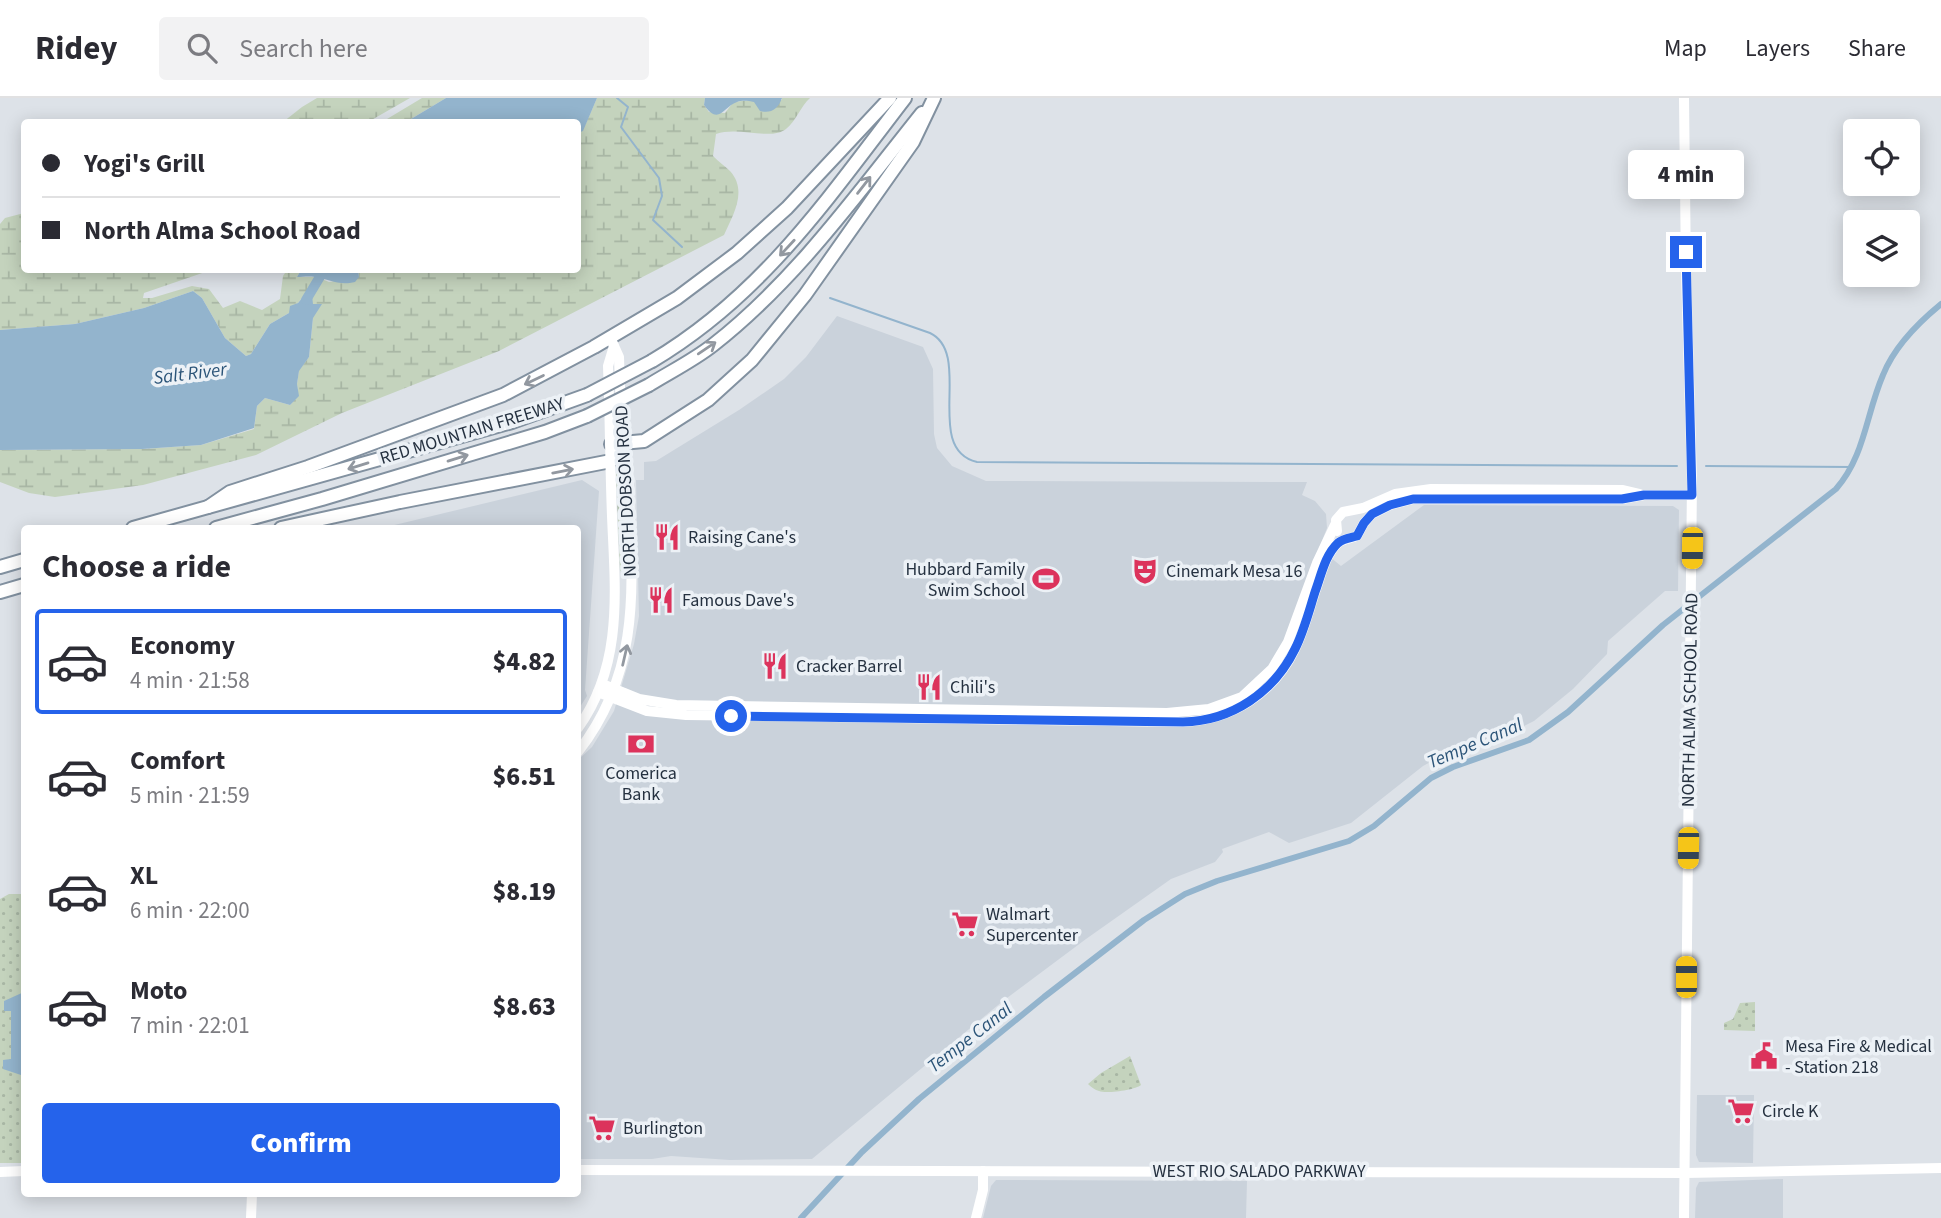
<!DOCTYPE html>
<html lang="en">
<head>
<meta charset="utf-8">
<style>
  :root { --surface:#fff; --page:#f2f2f3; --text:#2b2b33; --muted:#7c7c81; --line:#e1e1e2; --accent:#2563eb }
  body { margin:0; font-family:"Source Sans 3",sans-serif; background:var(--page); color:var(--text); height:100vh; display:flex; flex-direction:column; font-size:26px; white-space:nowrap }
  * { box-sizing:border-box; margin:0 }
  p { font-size:23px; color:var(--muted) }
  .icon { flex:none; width:38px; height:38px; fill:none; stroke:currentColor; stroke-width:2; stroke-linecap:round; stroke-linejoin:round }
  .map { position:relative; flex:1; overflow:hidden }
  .panel { position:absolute; left:21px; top:427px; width:560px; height:672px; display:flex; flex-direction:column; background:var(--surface); border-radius:7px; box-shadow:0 4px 18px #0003 }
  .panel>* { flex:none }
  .guide { position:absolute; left:21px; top:21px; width:560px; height:154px; border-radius:7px; box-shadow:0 4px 18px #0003; display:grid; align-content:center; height:154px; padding:0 21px; background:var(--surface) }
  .controls { position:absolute; left:1843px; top:21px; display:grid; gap:14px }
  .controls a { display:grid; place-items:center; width:77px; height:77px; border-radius:7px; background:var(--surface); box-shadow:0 4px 18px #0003; font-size:35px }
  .end { position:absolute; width:32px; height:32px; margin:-16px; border:9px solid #2563eb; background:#fff; box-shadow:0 0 0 4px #fff }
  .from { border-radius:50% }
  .bubble { position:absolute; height:49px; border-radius:7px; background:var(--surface); box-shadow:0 4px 18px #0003; font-size:23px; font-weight:800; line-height:49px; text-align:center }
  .car { position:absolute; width:21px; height:42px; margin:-21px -10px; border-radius:9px; box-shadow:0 0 5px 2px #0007; background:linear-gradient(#f5c518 24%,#345 0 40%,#f5c518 0 76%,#345 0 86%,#f5c518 0) }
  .guide b { display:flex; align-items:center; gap:24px; height:66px; font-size:26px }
  .guide b+b { border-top:2px solid var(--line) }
  .guide i { width:18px; height:18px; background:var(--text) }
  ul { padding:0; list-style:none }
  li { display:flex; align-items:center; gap:21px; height:105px; margin:0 14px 10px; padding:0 7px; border:4px solid transparent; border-radius:7px }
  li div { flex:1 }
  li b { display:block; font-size:26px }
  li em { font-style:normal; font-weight:800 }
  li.current { border-color:var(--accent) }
  li>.icon { width:63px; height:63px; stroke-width:1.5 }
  h2 { padding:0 21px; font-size:32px; line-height:84px }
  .button { display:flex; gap:14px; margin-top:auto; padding:14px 21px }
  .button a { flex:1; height:80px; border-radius:7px; background:var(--accent); color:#fff; font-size:28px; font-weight:800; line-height:80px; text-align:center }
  header { display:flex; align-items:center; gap:42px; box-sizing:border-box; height:98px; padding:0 35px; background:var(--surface); border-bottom:2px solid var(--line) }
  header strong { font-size:33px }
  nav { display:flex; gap:38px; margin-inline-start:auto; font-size:24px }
  .search { width:490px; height:63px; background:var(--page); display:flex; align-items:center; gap:18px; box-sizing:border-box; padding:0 24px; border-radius:7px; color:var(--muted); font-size:26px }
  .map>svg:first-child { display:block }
</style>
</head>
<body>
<header>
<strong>Ridey</strong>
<div class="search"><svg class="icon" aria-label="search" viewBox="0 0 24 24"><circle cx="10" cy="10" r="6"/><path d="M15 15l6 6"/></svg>Search here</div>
<nav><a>Map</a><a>Layers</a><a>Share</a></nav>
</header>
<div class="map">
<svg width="1941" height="1120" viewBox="0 0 1941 1120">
  <defs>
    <pattern id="grass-tufts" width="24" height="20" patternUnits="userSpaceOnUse" patternTransform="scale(1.75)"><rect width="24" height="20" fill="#c4d3bd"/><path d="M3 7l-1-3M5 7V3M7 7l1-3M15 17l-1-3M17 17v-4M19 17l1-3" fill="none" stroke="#a8b6a4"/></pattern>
    <pattern id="wetland-marsh" width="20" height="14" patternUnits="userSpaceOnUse" patternTransform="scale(1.75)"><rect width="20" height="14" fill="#c4d3bd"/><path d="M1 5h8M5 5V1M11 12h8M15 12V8" fill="none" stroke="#a8b6a4"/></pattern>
    <pattern id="park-dots" width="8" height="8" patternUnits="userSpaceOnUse" patternTransform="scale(1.75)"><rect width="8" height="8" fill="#c4d3bd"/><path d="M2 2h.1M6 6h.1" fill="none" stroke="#a8b6a4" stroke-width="1.8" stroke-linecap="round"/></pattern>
  </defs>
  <rect width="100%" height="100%" fill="#dde2e8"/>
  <g fill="#cad2db">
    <polygon points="837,218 923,249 933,271 934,336 937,350 952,368 986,383 1307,384 1302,397 1315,403 1326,416 1327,430 1319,450 1341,468 1424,407 1673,408 1679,412 1678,493 1665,493 1608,543 1607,556 1573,591 1534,623 1514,633 1436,661 1423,668 1351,725 1289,745 1269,734 1222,751 1223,754 1215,764 1171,781 1086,841 1003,903 812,1061 730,1062 671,1058 652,1061 578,1061 578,662 592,649 614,613 634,546 639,518 636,382 644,382 644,364 656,363 739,312 784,281 806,259"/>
    <polygon points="582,382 599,393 585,592 587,598 578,612 578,430 382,430"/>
    <polygon points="1697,997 1754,997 1753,1065 1699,1064 1696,1057"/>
    <polygon points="1783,1081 1783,1120 1695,1120 1696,1090 1699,1084"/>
    <polygon points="996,1082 1247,1083 1246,1120 983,1120 991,1088"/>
  </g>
  <polygon fill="url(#grass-tufts)" points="620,373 626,473 620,473 616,375"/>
  <g fill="url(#wetland-marsh)">
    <polygon points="317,0 410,0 368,24 283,24 302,9"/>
    <polygon points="422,0 446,0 406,24 382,24"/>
    <path d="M597,0H705L704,7L709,14L725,15C728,11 730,8 733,5C740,1 771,3 782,2V0H810C801,8 796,23 786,31C771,43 739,28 716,36L713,58C719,64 725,68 730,73C748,93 733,117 724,137L499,253L342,315L256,357L143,387L55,399L29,395L0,384V352L142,351L201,347L254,331L257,308L265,300L290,307L298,298L297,286L299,272L309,259L313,220L311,190L289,215L270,226L251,256L246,258L225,240L202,200L193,193L144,210L75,226L0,232V126L5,120L24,115V172H211L144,195L143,200H152L192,188L209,191L223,210L240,203L262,212L280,201L283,178L287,172H301L297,179H317L329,184L359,179L358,172H578V35L583,32Z"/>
  </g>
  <g fill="url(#park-dots)">
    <polygon points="9,796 24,796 24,1065 0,1065 0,801"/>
    <polygon points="1755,904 1755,933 1724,932 1724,925 1733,921 1740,905"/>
    <path d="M1130,958L1141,987C1135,992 1106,996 1099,993C1095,992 1091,989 1088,986L1101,975Z"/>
  </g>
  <g fill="#93b4cd">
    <polygon points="446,0 597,0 583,33 578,35 578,24 406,24"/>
    <path d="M705,0H782C778,11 771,16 760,13L754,4C748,3 743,2 737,4C723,9 719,28 704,7Z"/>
    <path d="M301,172H358L359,179L355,184C338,188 330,181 315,179C309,178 302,179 297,179Z"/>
    <polygon points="311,189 313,206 322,206 313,220 309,259 299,273 297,286 299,298 290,307 265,300 257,308 254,330 201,347 142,351 0,352 0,232 75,226 144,210 193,193 202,200 225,240 246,258 251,256 270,226 289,215 290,208 298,205"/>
    <polygon points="24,894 24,978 3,971 3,962 11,961 11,913 4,913 4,903"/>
  </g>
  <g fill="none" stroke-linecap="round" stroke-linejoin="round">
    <g stroke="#93b4cd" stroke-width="2">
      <polyline points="617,0 628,9 621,29 659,80 662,98 653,122 682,149"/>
      <path d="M830,200L930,235C974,256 922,351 977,364L1677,368"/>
      <polyline points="1706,368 1852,369"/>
    </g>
    <path stroke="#93b4cd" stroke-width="6" d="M801,1120L862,1054L919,1001L1044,899L1144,822L1185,796L1217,783L1349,743L1374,728L1431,680L1453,669L1529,642L1568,614L1663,527L1836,391C1865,358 1866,316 1883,277C1894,249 1919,224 1941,206"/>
    <polyline stroke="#93b4cd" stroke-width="10" points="306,202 324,172"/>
    <defs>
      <g id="highway">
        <path d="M652,263C763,197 828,100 905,0"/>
        <path d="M649,287C670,274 694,262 713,247C796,182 857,96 922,15"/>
        <polyline points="611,346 644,343 708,302 752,262 805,197 913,44 934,0"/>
        <polyline points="208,409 230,394 308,369 503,297 594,249 677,200 737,155 787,110 890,0"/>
        <polyline points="133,430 512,324 587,297"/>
        <polyline points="216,430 322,401 545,334 587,318"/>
        <polyline points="281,430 400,404 611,363 622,346"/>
        <polyline points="0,469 24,462"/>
        <polyline points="0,494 24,487"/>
      </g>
    </defs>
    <use href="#highway" stroke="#8291a0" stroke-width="16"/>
    <g stroke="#fff" stroke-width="10">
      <polyline points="1684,0 1686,174 1692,384 1684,1120"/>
      <polyline points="1337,433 1336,422 1343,414 1363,410 1395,396 1431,391 1623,392 1640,396"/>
      <polyline points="602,586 639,601 676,607 1167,615 1209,611 1242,599 1272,571 1288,544 1317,465 1335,427"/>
      <path d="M598,594L647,613L686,617L1183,624C1232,622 1274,595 1295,551C1304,533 1309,513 1315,494C1321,478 1325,457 1338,445C1344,440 1350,441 1357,438L1364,425L1372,416L1390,407L1413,401H1622L1644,397H1692"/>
      <path d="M578,630C624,566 615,492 612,418C610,368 610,318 608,268L614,248"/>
      <path d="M578,654C648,564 630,472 628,366L622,346L619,259L610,239"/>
      <polyline points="578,1072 1685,1075 1941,1070"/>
      <polyline points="0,1074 24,1073"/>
      <polyline points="251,1120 252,1096"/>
      <polyline points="976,1120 983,1092 983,1073"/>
    </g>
    <use href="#highway" stroke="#fff" stroke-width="12"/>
    <defs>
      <g id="highway-bridge">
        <polyline points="587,297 652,263"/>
        <polyline points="587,318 649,287"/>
      </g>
    </defs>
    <use href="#highway-bridge" stroke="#8291a0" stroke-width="16" stroke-linecap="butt"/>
    <use href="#highway-bridge" stroke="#fff" stroke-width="12"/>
  </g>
  <defs><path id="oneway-shaft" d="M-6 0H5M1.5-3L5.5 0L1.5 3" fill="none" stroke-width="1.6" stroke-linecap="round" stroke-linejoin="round" transform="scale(1.75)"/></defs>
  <g stroke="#9298a0">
    <use href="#oneway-shaft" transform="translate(864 87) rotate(-52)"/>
    <use href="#oneway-shaft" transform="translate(787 150) rotate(133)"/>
    <use href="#oneway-shaft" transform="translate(707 250) rotate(-34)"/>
    <use href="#oneway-shaft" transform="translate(534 282) rotate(154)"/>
    <use href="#oneway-shaft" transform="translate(458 360) rotate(-17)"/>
    <use href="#oneway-shaft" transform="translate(358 368) rotate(163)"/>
    <use href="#oneway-shaft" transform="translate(563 373) rotate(-11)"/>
    <use href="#oneway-shaft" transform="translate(625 557) rotate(-77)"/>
  </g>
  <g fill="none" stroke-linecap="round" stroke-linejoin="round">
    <path stroke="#2563eb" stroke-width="9" d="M731,618L1183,624C1232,623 1274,594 1295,551C1304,533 1309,513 1315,494C1321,478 1325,457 1338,445C1344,440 1350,440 1357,438L1364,425L1372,416L1390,407L1413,401H1622L1644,397H1692L1686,154"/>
  </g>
  <defs>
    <symbol id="restaurant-bare" viewBox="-9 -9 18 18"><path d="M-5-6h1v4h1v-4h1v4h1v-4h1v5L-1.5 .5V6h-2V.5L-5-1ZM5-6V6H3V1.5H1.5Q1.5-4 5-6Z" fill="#dc335c" stroke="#ecf1f6" stroke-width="2.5" paint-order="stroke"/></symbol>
    <symbol id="theatre-bare" viewBox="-9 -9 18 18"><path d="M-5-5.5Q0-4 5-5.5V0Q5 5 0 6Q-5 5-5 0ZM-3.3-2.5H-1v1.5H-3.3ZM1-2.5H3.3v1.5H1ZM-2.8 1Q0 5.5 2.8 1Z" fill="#dc335c" stroke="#ecf1f6" stroke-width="2.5" paint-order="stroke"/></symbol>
    <symbol id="stadium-bare" viewBox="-9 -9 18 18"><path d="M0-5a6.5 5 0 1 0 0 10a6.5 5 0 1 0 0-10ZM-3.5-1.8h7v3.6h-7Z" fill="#dc335c" stroke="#ecf1f6" stroke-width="2.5" paint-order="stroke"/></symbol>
    <symbol id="bank-bare" viewBox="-9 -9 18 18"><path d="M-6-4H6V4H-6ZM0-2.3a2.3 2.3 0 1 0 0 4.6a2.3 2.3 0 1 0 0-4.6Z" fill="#dc335c" stroke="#ecf1f6" stroke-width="2.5" paint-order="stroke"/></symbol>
    <symbol id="supermarket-bare" viewBox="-9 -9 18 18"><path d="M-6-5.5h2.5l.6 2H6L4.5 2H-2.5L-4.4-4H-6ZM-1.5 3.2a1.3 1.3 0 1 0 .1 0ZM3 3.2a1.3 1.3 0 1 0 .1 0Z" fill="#dc335c" stroke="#ecf1f6" stroke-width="2.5" paint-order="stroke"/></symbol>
    <symbol id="civic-bare" viewBox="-9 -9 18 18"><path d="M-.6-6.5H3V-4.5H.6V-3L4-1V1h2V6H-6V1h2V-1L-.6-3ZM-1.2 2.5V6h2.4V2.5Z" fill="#dc335c" stroke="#ecf1f6" stroke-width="2.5" paint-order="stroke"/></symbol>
  </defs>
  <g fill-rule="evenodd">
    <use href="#restaurant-bare" x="648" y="420" width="38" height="38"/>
    <use href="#theatre-bare" x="1126" y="454" width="38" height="38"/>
    <use href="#stadium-bare" x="1027" y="462" width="38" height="38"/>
    <use href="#restaurant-bare" x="642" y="483" width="38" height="38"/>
    <use href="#restaurant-bare" x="756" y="549" width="38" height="38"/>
    <use href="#restaurant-bare" x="910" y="570" width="38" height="38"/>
    <use href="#bank-bare" x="622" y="627" width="38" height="38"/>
    <use href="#supermarket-bare" x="946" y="807" width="38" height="38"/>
    <use href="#civic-bare" x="1745" y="939" width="38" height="38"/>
    <use href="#supermarket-bare" x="1722" y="994" width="38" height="38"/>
    <use href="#supermarket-bare" x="583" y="1011" width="38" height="38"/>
  </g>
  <g text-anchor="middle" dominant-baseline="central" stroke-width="7" stroke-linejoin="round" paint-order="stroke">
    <g font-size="18" fill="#253140" stroke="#ecf1f6">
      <text transform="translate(472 333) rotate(-17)">RED MOUNTAIN FREEWAY</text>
      <text transform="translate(626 393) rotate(-93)">NORTH DOBSON ROAD</text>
      <text transform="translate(1690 602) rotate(-89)">NORTH ALMA SCHOOL ROAD</text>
      <text x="1259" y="1073">WEST RIO SALADO PARKWAY</text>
    </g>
    <g font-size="18" fill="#253140" stroke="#ecf1f6" text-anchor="start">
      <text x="688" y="439">Raising Cane's</text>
      <text x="1025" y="471" text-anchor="end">Hubbard Family<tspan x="1025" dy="21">Swim School</tspan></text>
      <text x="1166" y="473">Cinemark Mesa 16</text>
      <text x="682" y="502">Famous Dave's</text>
      <text x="796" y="568">Cracker Barrel</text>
      <text x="950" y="589">Chili's</text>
      <text x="641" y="675" text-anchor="middle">Comerica<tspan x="641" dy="21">Bank</tspan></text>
      <text x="986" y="816">Walmart<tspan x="986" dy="21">Supercenter</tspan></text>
      <text x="1785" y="948">Mesa Fire &amp; Medical<tspan x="1785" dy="21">- Station 218</tspan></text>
      <text x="1762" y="1013">Circle K</text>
      <text x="623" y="1030">Burlington</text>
    </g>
    <g font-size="19" font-style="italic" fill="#2b5478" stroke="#ecf1f6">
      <text transform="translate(190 276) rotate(-7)">Salt River</text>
      <text transform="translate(1475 646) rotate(-23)">Tempe Canal</text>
      <text transform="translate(970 940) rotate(-38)">Tempe Canal</text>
    </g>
  </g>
</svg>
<div class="controls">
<a><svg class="icon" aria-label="locate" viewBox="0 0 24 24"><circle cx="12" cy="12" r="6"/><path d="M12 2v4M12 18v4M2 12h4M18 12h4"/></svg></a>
<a><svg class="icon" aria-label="layers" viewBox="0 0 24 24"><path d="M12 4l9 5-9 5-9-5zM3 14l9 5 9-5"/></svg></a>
</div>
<i class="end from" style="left:731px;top:618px"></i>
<i class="end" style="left:1686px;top:154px"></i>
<div class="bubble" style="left:1628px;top:52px;width:116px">4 min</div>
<i class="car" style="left:1692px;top:450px;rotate:181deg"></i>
<i class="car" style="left:1688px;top:750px;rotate:181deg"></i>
<i class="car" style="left:1686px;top:879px;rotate:0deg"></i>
<div class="guide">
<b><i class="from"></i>Yogi's Grill</b>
<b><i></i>North Alma School Road</b>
</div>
<section class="panel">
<h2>Choose a ride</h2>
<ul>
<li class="current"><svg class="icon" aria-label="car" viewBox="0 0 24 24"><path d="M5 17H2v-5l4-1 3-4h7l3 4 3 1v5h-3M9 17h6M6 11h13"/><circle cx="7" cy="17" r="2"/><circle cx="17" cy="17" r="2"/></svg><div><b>Economy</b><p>4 min · 21:58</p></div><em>$4.82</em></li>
<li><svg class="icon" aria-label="car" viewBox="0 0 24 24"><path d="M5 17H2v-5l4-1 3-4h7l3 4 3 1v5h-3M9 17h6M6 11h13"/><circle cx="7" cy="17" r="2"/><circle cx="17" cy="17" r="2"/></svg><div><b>Comfort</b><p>5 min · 21:59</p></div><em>$6.51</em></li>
<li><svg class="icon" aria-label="car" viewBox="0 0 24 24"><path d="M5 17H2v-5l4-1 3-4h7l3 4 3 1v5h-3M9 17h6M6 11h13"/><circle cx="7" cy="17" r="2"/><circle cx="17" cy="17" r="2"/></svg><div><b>XL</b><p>6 min · 22:00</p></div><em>$8.19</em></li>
<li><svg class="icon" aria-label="car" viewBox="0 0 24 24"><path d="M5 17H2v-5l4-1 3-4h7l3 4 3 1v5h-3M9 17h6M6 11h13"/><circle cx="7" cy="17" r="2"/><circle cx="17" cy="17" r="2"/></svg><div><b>Moto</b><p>7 min · 22:01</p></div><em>$8.63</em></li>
</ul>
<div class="button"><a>Confirm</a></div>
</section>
</div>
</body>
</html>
